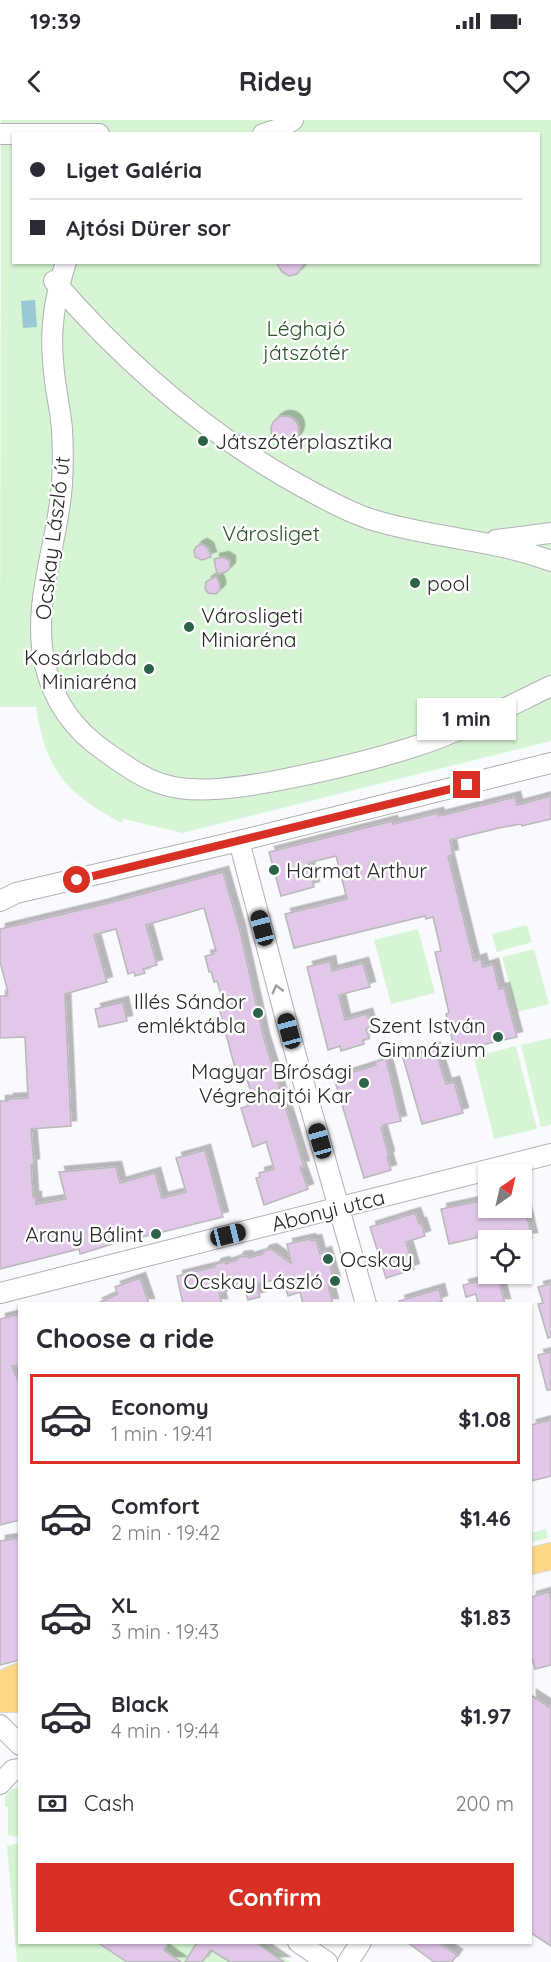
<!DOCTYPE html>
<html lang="en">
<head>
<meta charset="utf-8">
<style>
  :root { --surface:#fff; --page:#f7f7f7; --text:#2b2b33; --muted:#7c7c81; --line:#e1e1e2; --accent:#d93025 }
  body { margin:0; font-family:Quicksand,sans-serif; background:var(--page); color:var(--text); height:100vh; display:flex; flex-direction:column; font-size:22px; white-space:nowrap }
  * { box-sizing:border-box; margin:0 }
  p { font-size:20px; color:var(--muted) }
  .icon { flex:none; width:33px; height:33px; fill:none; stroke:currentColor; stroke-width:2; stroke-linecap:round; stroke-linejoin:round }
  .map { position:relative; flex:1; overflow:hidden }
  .drawer { position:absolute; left:18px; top:1182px; width:514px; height:642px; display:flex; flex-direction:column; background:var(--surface); border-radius:0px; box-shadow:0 2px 4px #0004 }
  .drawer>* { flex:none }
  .guide { position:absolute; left:12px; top:12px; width:528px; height:132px; border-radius:0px; box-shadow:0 2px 4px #0004; display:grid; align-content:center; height:132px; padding:0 18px; background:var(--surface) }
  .needle { width:39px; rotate:34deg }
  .tools { position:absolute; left:478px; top:1044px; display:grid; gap:12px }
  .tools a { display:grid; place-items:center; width:54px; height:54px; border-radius:0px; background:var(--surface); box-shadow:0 2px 4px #0004; font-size:30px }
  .end { position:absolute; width:27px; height:27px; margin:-14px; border:8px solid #d93025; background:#fff; box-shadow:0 0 0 3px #fff }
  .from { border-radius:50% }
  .bubble { position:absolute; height:42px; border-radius:0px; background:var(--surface); box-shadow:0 2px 4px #0004; font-size:20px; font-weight:800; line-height:42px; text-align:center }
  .car { position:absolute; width:18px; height:36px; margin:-18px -9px; border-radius:8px; box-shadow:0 0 4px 2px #0007; background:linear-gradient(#222 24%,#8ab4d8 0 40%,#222 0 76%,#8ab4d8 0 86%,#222 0) }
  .guide b { display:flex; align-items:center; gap:21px; height:57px; font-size:22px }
  .guide b+b { border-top:2px solid var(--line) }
  .guide i { width:15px; height:15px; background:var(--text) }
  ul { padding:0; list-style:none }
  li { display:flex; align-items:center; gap:18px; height:90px; margin:0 12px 9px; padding:0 6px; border:3px solid transparent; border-radius:0px }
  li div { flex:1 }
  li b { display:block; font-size:22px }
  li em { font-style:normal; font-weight:800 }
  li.current { border-color:var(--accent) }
  li>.icon { width:54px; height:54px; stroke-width:1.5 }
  h2 { padding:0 18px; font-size:27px; line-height:72px }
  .pay { display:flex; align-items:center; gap:15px; height:66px; padding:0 18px; font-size:22px }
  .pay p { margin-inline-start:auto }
  .action { display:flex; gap:12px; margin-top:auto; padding:12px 18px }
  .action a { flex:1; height:69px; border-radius:0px; background:var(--accent); color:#fff; font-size:24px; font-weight:800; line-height:69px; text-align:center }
  .status { display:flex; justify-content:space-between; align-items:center; height:42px; padding:0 30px; background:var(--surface); direction:ltr }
  .status svg { height:16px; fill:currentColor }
  header { display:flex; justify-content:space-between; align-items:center; height:78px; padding:0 18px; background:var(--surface); font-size:27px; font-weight:800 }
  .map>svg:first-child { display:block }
</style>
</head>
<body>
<div class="status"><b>19:39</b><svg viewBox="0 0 49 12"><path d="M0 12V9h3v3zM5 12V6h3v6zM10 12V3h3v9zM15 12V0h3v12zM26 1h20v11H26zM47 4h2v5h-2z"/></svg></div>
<header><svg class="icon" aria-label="back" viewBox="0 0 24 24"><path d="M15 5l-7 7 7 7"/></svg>Ridey<svg class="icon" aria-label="heart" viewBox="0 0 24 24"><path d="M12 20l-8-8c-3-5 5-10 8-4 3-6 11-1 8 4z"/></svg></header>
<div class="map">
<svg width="551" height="1842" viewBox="0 0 551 1842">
  <defs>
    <filter id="shadow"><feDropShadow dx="5.5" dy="-5.5" stdDeviation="0" flood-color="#0004"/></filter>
  </defs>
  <rect width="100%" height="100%" fill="#f9fafd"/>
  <g fill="#d7f4d5" fill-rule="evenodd">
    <path d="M1,0H551V621L182,713L124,699L121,703C65,672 46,651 36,587H0ZM14,14H538V142H14Z"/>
    <polygon points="527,805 532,822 497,832 492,814"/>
    <polygon points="418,809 435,873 391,884 374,820"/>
    <polygon points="534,829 549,884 517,892 502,837"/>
    <polygon points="551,918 551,1005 541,1007 521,925"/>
    <polygon points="516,926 537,1009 494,1019 474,937"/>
    <polygon points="546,1409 548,1418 531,1422 531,1413"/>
    <polygon points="19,1667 20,1667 19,1717 8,1715 8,1687 5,1687 5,1677 12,1669"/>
    <polygon points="19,1723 20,1822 261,1823 290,1842 17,1842 7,1726"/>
  </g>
  <polygon fill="#9ac9d6" points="35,180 37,207 23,208 21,181"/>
  <g fill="#e1c7e8" stroke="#b9b7ba" stroke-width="1.5" filter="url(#shadow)">
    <polygon points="276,142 306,142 297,154 289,156 282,152"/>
    <circle cx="285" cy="310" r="14"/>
    <polygon points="202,424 208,428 211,437 202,440 195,437 194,430 197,426"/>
    <polygon points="223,437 230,441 230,448 226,452 217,454 214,439"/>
    <polygon points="216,456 220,465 220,470 216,474 208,473 205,469 206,462"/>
    <polygon points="551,676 551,699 522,706 521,704 499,708 450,720 453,735 448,736 474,841 481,839 483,847 493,844 499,869 504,868 517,917 455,931 446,894 449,893 435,832 441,831 433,797 426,799 425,796 294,828 285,794 347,779 336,736 308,743 314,767 281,776 269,732 392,701 393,704 438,693 439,696 515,677 517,685"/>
    <polygon points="223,752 240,811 264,919 304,1046 300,1047 308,1069 264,1085 256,1058 260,1057 259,1053 274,1049 266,1022 253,1027 241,988 255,984 247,960 239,963 219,888 224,886 217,861 214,862 211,851 209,852 205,836 214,834 213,832 216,831 204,788 146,805 157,845 143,849 145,853 135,856 134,852 128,854 116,809 94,815 107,862 65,874 71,1006 31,1009 34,1044 31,1045 33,1077 36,1077 36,1084 66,1079 59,1052 116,1047 120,1063 155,1053 162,1078 186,1072 176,1038 205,1030 223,1097 143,1117 142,1115 80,1134 79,1129 0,1149 0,981 8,981 8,979 28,978 25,917 0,918 0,876 8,876 6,873 8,872 0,842 0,809 101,785"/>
    <polygon points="330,841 332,851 363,843 370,867 339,875 345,900 367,894 371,907 366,909 369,918 363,920 364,924 341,931 340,926 328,930 307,847"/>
    <polygon points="123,882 127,901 99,907 95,889"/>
    <polygon points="435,928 446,964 454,962 463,993 422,1004 403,938"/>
    <polygon points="386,939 401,1001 383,1005 383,1007 381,1008 389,1036 387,1037 391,1050 364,1058 334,958 376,945 375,942"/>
    <polygon points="485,1080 486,1088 525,1088 532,1118 512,1120 510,1110 449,1124 441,1089"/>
    <polygon points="415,1093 419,1104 421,1103 425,1116 406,1122 414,1149 386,1158 370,1107"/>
    <polygon points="310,1119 311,1121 316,1120 320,1134 326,1132 335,1163 328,1165 333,1184 303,1184 300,1172 288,1176 283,1158 256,1164 260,1177 248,1180 244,1166 219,1173 222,1184 183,1184 177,1156 214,1147 216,1144 224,1142 226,1144 237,1140 239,1137 247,1136 249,1138 262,1134 264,1131 271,1129 291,1143 287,1124"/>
    <polygon points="498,1157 505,1184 478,1184 476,1174 466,1177 463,1165"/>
    <polygon points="140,1158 149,1184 96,1184 118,1174 115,1167"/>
    <polygon points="551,1164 551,1217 548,1218 538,1184 543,1183 538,1167"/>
    <polygon points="439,1169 442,1181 434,1184 400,1184 399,1181"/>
    <polygon points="20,1194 20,1245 12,1246 20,1265 20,1400 0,1405 0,1199"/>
    <polygon points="551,1232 551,1270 547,1270 538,1235"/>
    <polygon points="551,1300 551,1356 531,1361 531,1305"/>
    <polygon points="20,1418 20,1540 0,1545 0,1421"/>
    <polygon points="549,1472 551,1480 551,1545 535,1549 531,1535 531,1477"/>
    <polygon points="531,1575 551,1588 551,1826 531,1813"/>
    <polygon points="97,1822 169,1822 164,1830 181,1842 127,1842"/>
    <polygon points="197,1822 255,1822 284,1842 230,1842 211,1830 202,1842 185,1842"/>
    <polygon points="407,1822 438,1822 457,1835 452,1842 434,1842"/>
  </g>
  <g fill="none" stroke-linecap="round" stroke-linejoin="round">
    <defs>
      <g id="minor">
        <polyline points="0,14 99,14"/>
        <polyline points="263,14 279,9 293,0"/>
        <path d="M66,142C56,173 50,209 53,240C54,264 60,286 62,309C63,327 63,346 62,364C58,425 31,483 45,545C54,583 75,611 106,632C123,644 142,658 162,664C194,675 242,667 275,661C321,652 366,642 410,628C459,613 505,588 551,566"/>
        <path d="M54,161C124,242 207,314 301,366C323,378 346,391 370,399C429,418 493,419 551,441"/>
        <polyline points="496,420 551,413"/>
        <polyline points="239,721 289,911 366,1184"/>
        <polyline points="0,781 16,773 239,721 551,643"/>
        <polyline points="0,1173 551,1034"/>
        <polyline points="0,1605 20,1625"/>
        <polyline points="0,1664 13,1650 20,1649"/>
        <polyline points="298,1822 327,1842"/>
        <polyline points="348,1842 361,1822"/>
      </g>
      <g id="major">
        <polyline points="531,1441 551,1436"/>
        <polyline points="0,1565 20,1556"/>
        <polyline points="0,1579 20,1579"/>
      </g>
    </defs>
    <use href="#minor" stroke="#b0b1b4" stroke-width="22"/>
    <use href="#major" stroke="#d8d8d8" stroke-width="28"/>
    <use href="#minor" stroke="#fff" stroke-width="20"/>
    <use href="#major" stroke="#fed886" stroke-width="26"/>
  </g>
  <defs><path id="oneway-chevron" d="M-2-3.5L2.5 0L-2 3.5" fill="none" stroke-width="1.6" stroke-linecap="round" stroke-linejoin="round" transform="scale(1.5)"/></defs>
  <use stroke="#9e9e9f" href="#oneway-chevron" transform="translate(277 869) rotate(-105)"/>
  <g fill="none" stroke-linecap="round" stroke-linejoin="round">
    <polyline stroke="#d93025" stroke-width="8" points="77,760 467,665"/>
  </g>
  <g fill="#2c6247" stroke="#fff" stroke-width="2">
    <circle cx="203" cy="321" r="6"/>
    <circle cx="415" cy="463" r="6"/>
    <circle cx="189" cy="507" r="6"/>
    <circle cx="149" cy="549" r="6"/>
    <circle cx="274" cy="750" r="6"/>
    <circle cx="258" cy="893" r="6"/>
    <circle cx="498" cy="917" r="6"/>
    <circle cx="364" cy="963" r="6"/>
    <circle cx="156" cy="1114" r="6"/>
    <circle cx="328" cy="1139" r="6"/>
    <circle cx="335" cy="1161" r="6"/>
  </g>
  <g text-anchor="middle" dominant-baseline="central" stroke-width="5" stroke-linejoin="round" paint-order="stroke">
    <g font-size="21" fill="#285228" stroke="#fff">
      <text x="306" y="208">Léghajó<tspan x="306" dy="24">játszótér</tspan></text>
      <text x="271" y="413">Városliget</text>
    </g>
    <g font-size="21" fill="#282829" stroke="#fff" text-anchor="end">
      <text x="215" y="321" text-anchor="start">Játszótérplasztika</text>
      <text x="427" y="463" text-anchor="start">pool</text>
      <text x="201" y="495" text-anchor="start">Városligeti<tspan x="201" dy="24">Miniaréna</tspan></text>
      <text x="137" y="537">Kosárlabda<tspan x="137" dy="24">Miniaréna</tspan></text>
      <text x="286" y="750" text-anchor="start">Harmat Arthur</text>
      <text x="246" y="881">Illés Sándor<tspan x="246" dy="24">emléktábla</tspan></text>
      <text x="486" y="905">Szent István<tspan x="486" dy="24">Gimnázium</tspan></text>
      <text x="352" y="951">Magyar Bírósági<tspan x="352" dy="24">Végrehajtói Kar</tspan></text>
      <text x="144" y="1114">Arany Bálint</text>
      <text x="340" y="1139" text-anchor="start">Ocskay</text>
      <text x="323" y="1161">Ocskay László</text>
    </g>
    <g font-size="21" fill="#282829" stroke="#fff">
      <text transform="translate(52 418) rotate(-83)">Ocskay László út</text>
      <text transform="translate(328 1090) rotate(-14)">Abonyi utca</text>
    </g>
  </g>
</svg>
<div class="tools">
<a><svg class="needle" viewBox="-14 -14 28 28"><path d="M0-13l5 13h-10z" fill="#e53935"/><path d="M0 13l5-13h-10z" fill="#7c7c81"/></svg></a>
<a><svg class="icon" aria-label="locate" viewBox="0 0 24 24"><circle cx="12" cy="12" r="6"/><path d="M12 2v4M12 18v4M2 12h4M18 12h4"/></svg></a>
</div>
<i class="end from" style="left:77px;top:760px"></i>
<i class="end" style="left:467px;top:665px"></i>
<div class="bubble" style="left:417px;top:578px;width:99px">1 min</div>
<i class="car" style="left:262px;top:808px;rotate:345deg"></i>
<i class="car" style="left:289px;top:911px;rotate:345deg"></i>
<i class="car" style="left:320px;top:1021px;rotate:344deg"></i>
<i class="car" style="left:228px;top:1115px;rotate:76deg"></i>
<div class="guide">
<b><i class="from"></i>Liget Galéria</b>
<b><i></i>Ajtósi Dürer sor</b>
</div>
<section class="drawer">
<h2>Choose a ride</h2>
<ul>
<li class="current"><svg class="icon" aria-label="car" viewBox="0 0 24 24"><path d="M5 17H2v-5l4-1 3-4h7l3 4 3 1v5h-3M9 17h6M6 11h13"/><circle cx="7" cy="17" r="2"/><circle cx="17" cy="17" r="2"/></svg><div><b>Economy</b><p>1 min · 19:41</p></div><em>$1.08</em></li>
<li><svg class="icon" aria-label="car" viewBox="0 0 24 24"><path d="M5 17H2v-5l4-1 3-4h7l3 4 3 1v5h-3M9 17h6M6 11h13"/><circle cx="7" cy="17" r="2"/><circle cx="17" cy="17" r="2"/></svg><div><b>Comfort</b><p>2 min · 19:42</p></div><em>$1.46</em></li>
<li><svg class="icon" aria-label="car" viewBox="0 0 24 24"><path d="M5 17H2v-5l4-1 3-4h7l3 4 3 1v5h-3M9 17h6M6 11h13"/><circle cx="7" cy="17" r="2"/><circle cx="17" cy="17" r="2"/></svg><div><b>XL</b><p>3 min · 19:43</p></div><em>$1.83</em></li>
<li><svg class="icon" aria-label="car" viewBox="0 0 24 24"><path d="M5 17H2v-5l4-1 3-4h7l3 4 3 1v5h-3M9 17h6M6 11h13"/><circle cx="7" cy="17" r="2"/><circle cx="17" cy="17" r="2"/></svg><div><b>Black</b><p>4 min · 19:44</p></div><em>$1.97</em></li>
</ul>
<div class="pay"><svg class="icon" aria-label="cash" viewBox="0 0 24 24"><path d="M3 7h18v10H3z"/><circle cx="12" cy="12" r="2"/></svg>Cash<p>200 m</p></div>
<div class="action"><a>Confirm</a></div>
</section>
</div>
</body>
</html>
